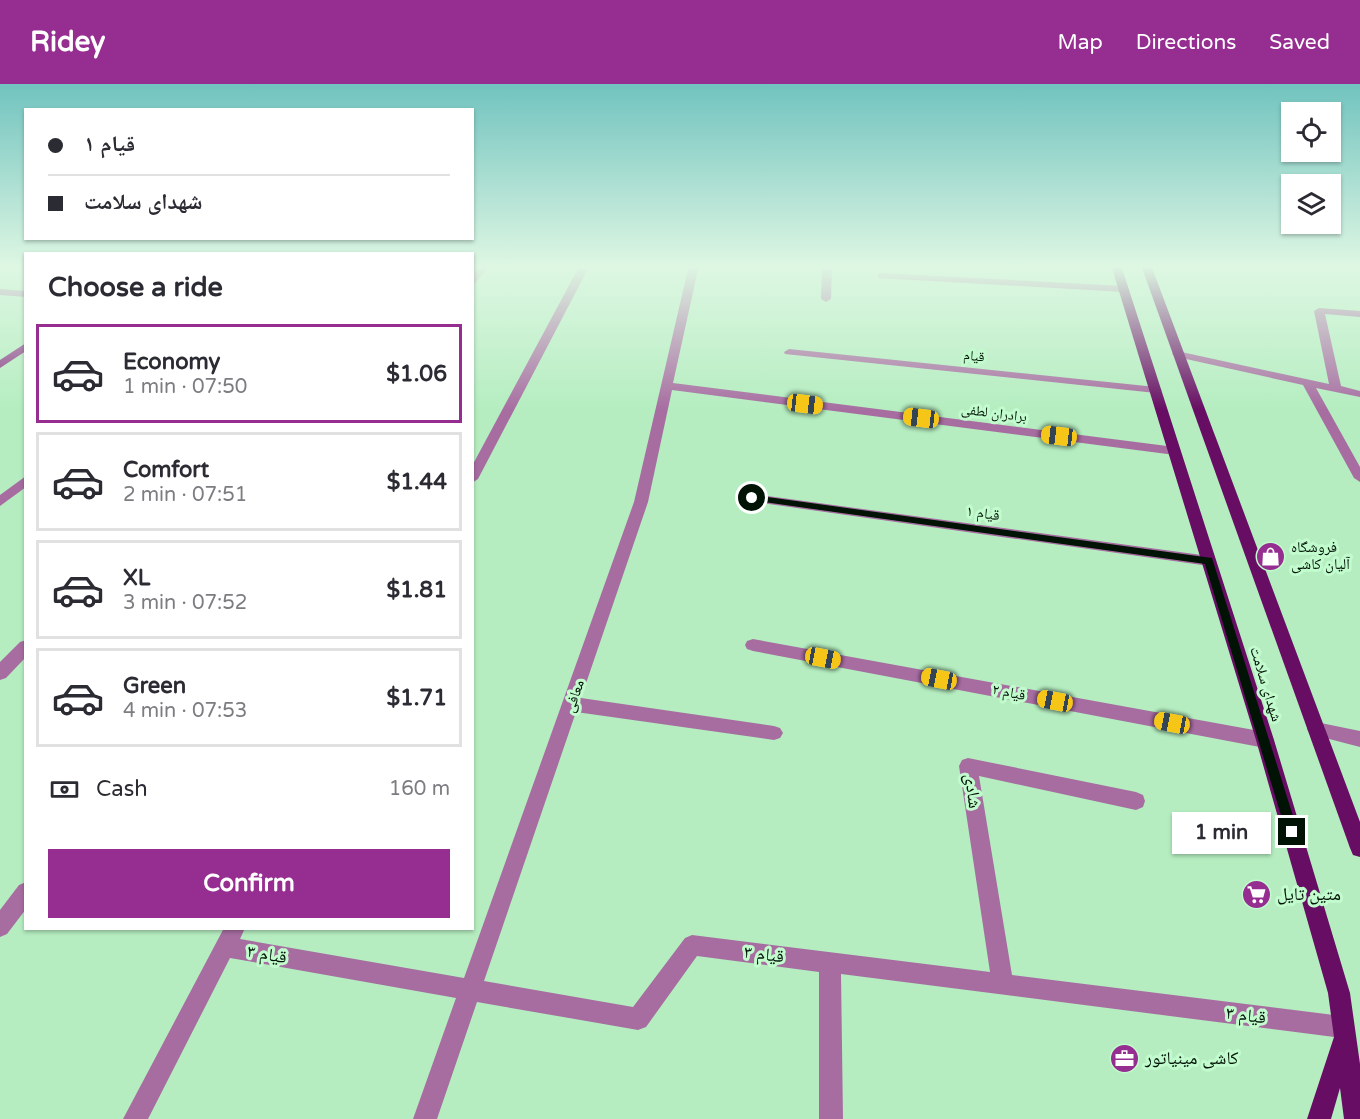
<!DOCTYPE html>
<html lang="en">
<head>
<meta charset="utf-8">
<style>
  :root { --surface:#fff; --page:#f7f7f7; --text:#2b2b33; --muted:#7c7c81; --line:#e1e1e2; --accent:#962d90 }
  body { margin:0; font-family:"Varela Round","Noto Naskh Arabic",sans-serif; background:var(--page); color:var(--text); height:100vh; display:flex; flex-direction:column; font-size:22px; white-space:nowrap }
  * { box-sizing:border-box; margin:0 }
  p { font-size:20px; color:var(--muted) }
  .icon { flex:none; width:33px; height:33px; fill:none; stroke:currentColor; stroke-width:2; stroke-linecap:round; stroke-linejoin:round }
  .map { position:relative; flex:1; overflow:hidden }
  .details { position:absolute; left:24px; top:168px; width:450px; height:678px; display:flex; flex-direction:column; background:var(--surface); border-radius:0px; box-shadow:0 2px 4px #0004 }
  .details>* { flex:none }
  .hud { position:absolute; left:24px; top:24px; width:450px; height:132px; border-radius:0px; box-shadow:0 2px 4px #0004; display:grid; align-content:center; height:132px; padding:0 24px; background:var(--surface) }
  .controls { position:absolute; left:1281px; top:18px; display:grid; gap:12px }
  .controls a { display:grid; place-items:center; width:60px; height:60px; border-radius:0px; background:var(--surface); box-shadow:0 2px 4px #0004; font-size:30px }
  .end { position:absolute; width:27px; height:27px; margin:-14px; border:8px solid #011305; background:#fff; box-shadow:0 0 0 3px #fff }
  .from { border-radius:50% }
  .bubble { position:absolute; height:42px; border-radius:0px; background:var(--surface); box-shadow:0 2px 4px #0004; font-size:20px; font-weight:700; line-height:42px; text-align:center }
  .car { position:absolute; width:18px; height:36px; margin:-18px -9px; border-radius:8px; box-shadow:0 0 4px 2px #0007; background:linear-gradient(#f5c518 24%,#345 0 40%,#f5c518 0 76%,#345 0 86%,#f5c518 0) }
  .hud b { display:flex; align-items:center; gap:21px; height:57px; font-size:22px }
  .hud b+b { border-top:2px solid var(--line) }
  .hud i { width:15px; height:15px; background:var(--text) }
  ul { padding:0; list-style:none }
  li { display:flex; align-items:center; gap:18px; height:99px; margin:0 12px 9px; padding:0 12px; border:3px solid var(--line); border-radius:0px }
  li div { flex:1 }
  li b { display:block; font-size:22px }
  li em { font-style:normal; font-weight:700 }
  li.active { border-color:var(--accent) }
  li>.icon { width:54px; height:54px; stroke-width:1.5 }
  h2 { padding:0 24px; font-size:27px; line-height:72px }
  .pay { display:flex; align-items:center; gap:15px; height:66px; padding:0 24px; font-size:22px }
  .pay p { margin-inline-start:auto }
  .primary-button { display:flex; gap:12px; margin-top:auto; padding:12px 24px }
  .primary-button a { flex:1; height:69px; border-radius:0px; background:var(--accent); color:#fff; font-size:24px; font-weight:700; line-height:69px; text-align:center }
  header { display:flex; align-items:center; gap:36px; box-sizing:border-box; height:84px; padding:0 30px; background:var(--accent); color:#fff }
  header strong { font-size:28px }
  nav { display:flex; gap:33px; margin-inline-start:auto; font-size:21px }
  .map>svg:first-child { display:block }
</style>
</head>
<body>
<header>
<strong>Ridey</strong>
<nav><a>Map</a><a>Directions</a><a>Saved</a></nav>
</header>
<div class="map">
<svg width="1360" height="1035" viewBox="0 0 1360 1035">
  <rect width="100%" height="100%" fill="#b5edc0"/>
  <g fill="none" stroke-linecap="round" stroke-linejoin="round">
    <g fill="#a76da1" fill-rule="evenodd">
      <polygon points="481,181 491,181 472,202 472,192"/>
      <polygon points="580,181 590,181 478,395 472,399 472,382"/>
      <polygon points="689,181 699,181 673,299 1175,363 1181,367 1175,371 672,306 648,418 581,614 774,642 780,644 783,649 780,654 774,656 576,628 484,897 633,923 685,854 692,851 990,888 959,682 962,676 968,674 1136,708 1143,711 1145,717 1143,723 1136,726 979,692 1012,891 1342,932 1350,935 1353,943 1350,951 1342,954 841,890 843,1035 819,1035 819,888 697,872 646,943 638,946 477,918 437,1035 413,1035 456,914 230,874 148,1035 123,1035 224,844 245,844 240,855 464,894 634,418"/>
      <polygon points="822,181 832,181 831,215 826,218 821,215"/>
      <polygon points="881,189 1124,202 1129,205 1124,208 878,194 878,190"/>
      <polygon points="0,205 26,207 26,213 0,211"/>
      <polygon points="1319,224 1360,227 1360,233 1325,230 1341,302 1360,307 1360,313 1316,304 1360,383 1360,398 1354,394 1303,301 1177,273 1172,270 1177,267 1329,300 1314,227"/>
      <polygon points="789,265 1156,303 1162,306 1156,309 785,270 784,268"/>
      <polygon points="26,392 26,403 0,422 0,411"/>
      <polygon points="752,410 1209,472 1216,477 1209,482 747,417 745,414 747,411"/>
      <polygon points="753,555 1265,648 1271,651 1274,656 1271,661 1265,664 753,567 747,565 745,561 747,557"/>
      <polygon points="26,556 26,573 6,594 0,596 0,578 20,558"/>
      <polygon points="1316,638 1360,647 1360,663 1310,650 1307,645 1310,640"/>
      <polygon points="26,798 26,825 7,850 0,853 0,826 19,801"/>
    </g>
    <polygon fill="#883283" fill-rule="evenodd" points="26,259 26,267 0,284 0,276"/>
    <g fill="#670d63" fill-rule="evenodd">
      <polygon points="1111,181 1121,181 1274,656 1350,909 1360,980 1360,1035 1344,1035 1340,1004 1331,1035 1307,1035 1334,953 1328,909 1256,656"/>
      <polygon points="1141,181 1151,181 1360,738 1360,773 1353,771 1350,764"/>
    </g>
  </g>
  <linearGradient id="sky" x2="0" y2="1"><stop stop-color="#71c3bf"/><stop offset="0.56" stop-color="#def7e3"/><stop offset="1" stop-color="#def7e3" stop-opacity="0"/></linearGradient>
  <rect width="1360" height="326" fill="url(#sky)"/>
  <polygon fill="#011305" points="752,411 1212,474 1298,748 1296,752 1287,752 1286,748 1205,480 749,416 748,414"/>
  <defs>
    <symbol id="shop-disc" viewBox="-11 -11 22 22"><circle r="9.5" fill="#962d90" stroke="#c2fbcd"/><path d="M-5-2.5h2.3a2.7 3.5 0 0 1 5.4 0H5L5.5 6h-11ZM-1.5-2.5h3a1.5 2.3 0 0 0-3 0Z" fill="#fff"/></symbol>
    <symbol id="supermarket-disc" viewBox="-11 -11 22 22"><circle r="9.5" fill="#962d90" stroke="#c2fbcd"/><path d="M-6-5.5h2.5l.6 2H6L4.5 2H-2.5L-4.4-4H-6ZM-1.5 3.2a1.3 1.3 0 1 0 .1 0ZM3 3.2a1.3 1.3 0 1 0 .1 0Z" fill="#fff"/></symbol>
    <symbol id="office-disc" viewBox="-11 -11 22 22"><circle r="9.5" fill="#962d90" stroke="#c2fbcd"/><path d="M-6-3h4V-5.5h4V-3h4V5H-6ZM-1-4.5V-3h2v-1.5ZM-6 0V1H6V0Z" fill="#fff"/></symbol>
  </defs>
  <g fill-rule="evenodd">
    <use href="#shop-disc" x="1254" y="456" width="33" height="33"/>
    <use href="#supermarket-disc" x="1240" y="794" width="33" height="33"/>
    <use href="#office-disc" x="1108" y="958" width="33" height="33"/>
  </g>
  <g text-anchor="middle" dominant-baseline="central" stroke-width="6" stroke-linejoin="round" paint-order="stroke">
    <g font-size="14" fill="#011305" stroke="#c2fbcd">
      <text transform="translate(974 272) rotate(6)">قیام</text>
      <text transform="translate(994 329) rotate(7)">برادران لطفی</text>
    </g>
    <g font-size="15" fill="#011305" stroke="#c2fbcd">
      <text transform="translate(983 429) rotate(8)">قیام ۱</text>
      <text transform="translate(1266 600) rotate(73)">شهدای سلامت</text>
      <text transform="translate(1009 608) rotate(11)">قیام ۲</text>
      <text transform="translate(574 612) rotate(-71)">معافی</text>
    </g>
    <g font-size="15" fill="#011305" stroke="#c2fbcd" text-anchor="start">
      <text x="1291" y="463">فروشگاه<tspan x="1291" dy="17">آلیان کاشی</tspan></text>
    </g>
    <g font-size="18" fill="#011305" stroke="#c2fbcd">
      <text transform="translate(973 707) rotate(83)">شادی</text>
      <text transform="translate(267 870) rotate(10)">قیام ۳</text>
      <text transform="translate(764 870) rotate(7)">قیام ۳</text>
      <text transform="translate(1246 931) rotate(7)">قیام ۳</text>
    </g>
    <g font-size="18" fill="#011305" stroke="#c2fbcd" text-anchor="start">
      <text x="1277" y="810">متین تایل</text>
      <text x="1145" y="974">کاشی مینیاتور</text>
    </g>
  </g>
</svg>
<div class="controls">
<a><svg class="icon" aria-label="locate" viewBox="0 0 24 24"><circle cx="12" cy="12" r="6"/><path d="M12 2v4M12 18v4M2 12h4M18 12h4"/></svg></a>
<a><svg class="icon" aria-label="layers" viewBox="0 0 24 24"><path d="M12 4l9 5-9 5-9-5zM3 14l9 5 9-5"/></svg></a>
</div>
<i class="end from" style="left:752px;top:414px"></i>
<i class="end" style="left:1292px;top:748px"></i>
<div class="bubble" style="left:1172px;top:728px;width:99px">1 min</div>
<i class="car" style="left:805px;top:320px;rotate:97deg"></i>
<i class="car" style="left:921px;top:334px;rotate:277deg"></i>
<i class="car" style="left:1059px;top:352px;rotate:277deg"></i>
<i class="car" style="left:823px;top:574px;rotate:101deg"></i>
<i class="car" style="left:939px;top:595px;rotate:281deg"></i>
<i class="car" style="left:1055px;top:617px;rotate:281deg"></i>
<i class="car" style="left:1172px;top:639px;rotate:281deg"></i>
<div class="hud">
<b><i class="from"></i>قیام ۱</b>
<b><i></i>شهدای سلامت</b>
</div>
<section class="details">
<h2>Choose a ride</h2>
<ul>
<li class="active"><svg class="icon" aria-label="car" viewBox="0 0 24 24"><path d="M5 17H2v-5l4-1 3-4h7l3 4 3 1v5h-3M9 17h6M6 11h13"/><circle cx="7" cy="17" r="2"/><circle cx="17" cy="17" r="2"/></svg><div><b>Economy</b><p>1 min · 07:50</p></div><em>$1.06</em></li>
<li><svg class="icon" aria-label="car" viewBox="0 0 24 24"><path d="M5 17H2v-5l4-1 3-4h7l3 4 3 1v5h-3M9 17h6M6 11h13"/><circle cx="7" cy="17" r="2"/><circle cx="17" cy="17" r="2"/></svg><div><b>Comfort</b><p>2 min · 07:51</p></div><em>$1.44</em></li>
<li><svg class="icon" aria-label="car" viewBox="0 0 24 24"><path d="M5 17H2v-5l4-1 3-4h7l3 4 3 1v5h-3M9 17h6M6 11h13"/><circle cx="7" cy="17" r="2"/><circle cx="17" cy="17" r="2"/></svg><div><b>XL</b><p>3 min · 07:52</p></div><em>$1.81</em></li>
<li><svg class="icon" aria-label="car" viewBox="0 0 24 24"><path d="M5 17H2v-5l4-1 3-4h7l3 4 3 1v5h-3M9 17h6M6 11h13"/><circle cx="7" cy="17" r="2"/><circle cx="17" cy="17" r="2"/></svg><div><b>Green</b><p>4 min · 07:53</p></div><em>$1.71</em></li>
</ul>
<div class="pay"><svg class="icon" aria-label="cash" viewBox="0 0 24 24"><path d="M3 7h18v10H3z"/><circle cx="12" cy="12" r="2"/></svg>Cash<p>160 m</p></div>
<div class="primary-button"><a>Confirm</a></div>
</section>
</div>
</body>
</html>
